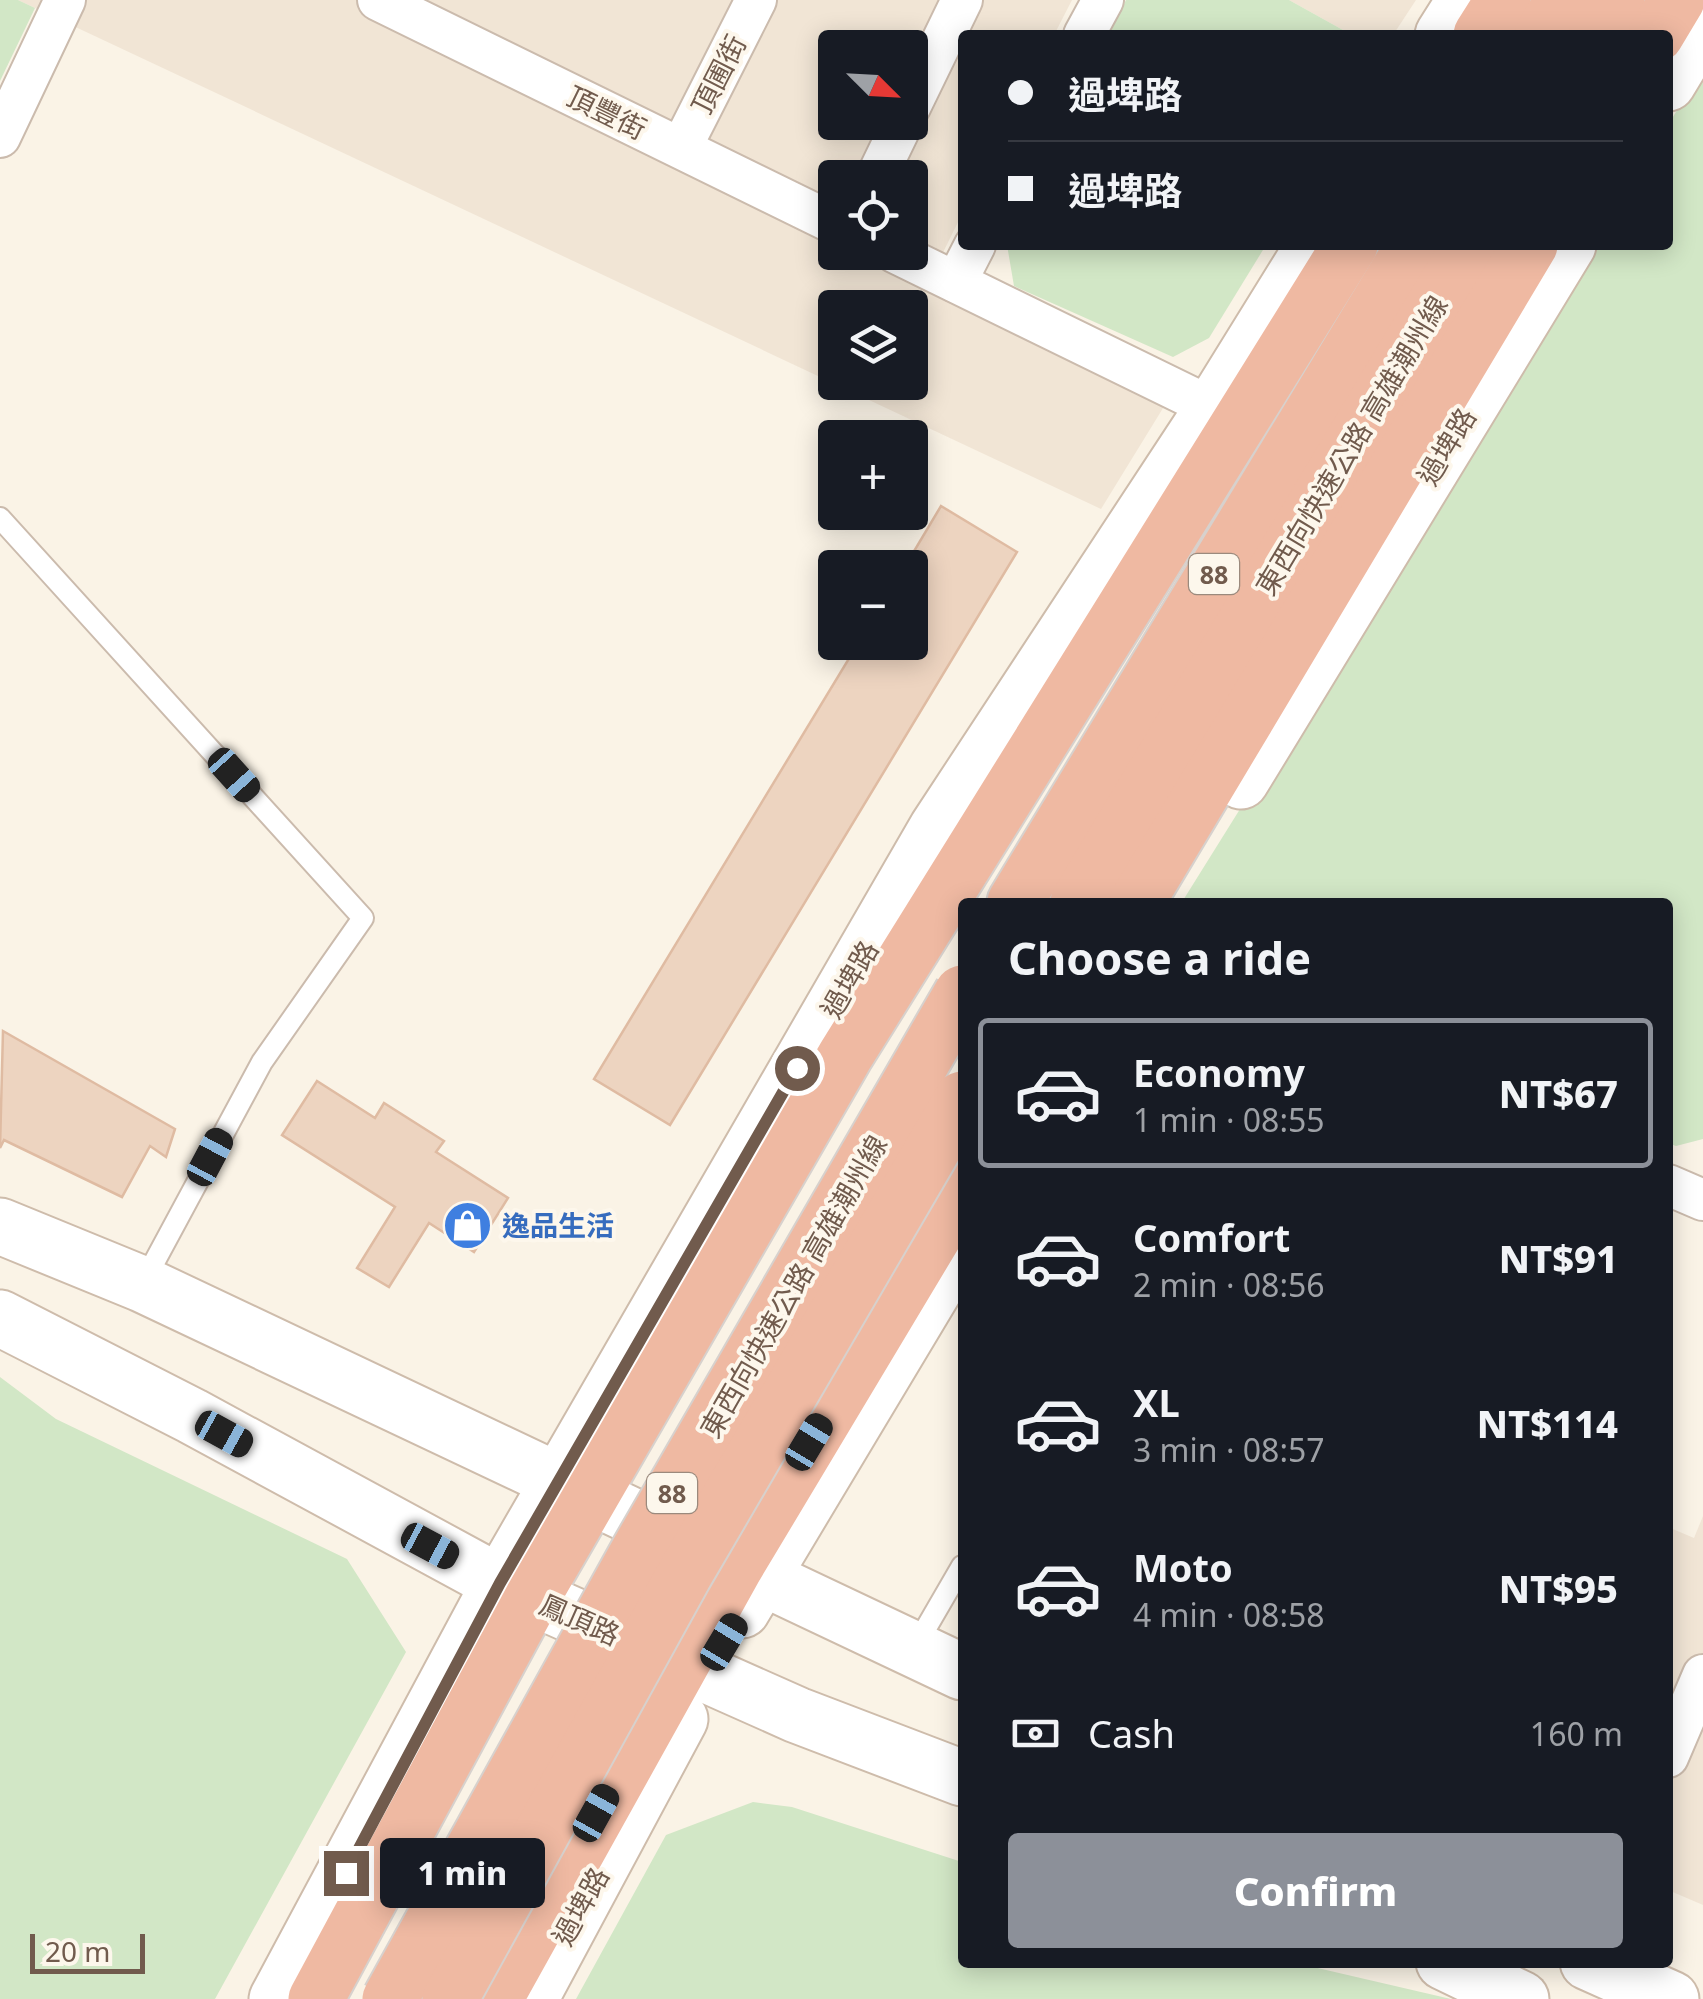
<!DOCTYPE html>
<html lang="en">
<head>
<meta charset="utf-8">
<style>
  :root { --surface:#171b24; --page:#20242c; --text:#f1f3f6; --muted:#9ea1a6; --line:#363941; --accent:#8c9099 }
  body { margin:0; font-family:"Noto Sans","Noto Sans TC",sans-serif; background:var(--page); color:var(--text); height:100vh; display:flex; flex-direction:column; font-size:38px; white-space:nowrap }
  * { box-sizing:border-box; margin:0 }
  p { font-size:32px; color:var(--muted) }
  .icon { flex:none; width:55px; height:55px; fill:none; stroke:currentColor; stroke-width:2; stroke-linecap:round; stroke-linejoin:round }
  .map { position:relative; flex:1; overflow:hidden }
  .side { position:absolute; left:958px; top:898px; width:715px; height:1070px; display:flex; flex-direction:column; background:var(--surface); border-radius:10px; box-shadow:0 5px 25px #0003 }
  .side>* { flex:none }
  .top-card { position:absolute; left:958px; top:30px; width:715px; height:220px; border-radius:10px; box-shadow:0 5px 25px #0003; display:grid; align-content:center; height:220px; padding:0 50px; background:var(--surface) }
  .needle { width:65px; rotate:114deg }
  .tools { position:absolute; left:818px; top:30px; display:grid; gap:20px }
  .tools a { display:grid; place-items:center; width:110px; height:110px; border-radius:10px; background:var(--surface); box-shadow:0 5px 25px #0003; font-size:50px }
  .scale { position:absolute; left:30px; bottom:25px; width:115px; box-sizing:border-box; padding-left:10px; border:5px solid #715b4d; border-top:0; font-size:28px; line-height:35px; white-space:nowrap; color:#715b4d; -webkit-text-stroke:8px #fdf7ec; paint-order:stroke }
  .end { position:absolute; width:45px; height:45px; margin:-22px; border:12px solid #715b4d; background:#fff; box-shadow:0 0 0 5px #fff }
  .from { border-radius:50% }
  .bubble { position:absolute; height:70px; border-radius:10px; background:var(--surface); box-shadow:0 5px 25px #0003; font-size:32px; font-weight:800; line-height:70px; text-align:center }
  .car { position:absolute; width:30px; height:60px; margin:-30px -15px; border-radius:12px; box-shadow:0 0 8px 2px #0007; background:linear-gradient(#222 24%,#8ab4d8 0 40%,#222 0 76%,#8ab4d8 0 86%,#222 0) }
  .top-card b { display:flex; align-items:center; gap:35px; height:95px; font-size:38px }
  .top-card b+b { border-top:2px solid var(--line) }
  .top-card i { width:25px; height:25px; background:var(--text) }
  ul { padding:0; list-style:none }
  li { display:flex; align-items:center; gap:30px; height:150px; margin:0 20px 15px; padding:0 30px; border:5px solid transparent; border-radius:10px }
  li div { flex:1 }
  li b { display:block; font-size:38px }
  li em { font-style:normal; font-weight:800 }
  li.current { border-color:var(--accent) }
  li>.icon { width:90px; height:90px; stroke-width:1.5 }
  h2 { padding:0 50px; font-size:45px; line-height:120px }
  .pay { display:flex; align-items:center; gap:25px; height:110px; padding:0 50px; font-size:38px }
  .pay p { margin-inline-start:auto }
  .action { display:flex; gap:20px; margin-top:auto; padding:20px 50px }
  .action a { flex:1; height:115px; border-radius:10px; background:var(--accent); color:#fff; font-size:40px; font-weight:800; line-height:115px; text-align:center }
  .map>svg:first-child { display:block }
</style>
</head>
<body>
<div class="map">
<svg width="1703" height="1999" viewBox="0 0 1703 1999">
  <rect width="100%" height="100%" fill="#faf3e6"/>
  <g fill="#f1e5d5" fill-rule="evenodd">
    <path d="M18,0H1072L1054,35H962V214L927,285L1176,387L1101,509ZM835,48H910V122H835ZM835,178H910V252H835ZM835,308H910V382H835Z"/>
    <polygon points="1289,0 1416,0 1393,35 1352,35"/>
    <polygon points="1703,1516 1703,1905 1668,1890 1668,1527 1694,1538"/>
  </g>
  <g fill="#d2e7c6">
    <polygon points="0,0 18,0 35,8 0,81"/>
    <polygon points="1126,0 1289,0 1352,35 1109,35"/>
    <polygon points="1703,68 1703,1139 1676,1146 1668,1143 1668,902 1182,902 1592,245 1668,245 1668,125"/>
    <polygon points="1007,245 1266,245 1209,338 1173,357 1014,286"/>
    <polygon points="0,1377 56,1419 347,1559 406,1652 215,1999 0,1999"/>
    <polygon points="753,1802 792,1807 962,1862 962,1962 1296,1963 1451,1999 576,1999 666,1835"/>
  </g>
  <g fill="#edd4c0" stroke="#dfbba2" stroke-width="2.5">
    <polygon points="941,506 1017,552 670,1125 594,1079 859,642 910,642 910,568 904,568"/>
    <polygon points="3,1031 175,1129 166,1157 150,1146 122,1197 4,1140 0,1148"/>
    <polygon points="317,1081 375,1118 384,1103 444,1141 436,1152 508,1198 474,1252 429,1223 389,1287 357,1268 395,1207 282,1135"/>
  </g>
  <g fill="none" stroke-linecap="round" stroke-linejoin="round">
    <defs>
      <g id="lane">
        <polyline points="0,518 363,918 262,1062 143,1283"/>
        <polyline points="915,1647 962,1566"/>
      </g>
      <g id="street">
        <polyline points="378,0 835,224"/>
        <polyline points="1084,35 1103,0"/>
        <polyline points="910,107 962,0"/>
        <polyline points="0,137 65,0"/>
        <polyline points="681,148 756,0"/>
        <polyline points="876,178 903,122"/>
        <polyline points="894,252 1213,408"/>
        <polyline points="956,282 975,245"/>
        <polyline points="1668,1185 1703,1200"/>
        <polyline points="1668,1757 1703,1675"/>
      </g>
      <g id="secondary">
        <polyline points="1443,35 1465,0"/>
        <polyline points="1668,83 1703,25"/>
        <polyline points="1241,781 1568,245"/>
        <polyline points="0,1226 142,1284 962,1672"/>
        <polyline points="0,1318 192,1416 500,1583 797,1715 962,1778"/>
        <polyline points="742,1610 962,1243"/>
        <polyline points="1444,1962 1521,1999"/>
        <polyline points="1588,1962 1671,1999"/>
        <polyline points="277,1999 500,1583 937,828 1213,408 1314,245"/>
        <polyline points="530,1999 680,1719"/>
      </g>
      <g id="highway">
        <polyline points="1481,35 1503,0"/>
        <polyline points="1542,35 1563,0"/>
        <polyline points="1596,35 1617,0"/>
        <polyline points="1656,35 1677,0"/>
        <polyline points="1015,902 1414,245"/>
        <polyline points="1078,902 1470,245"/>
        <polyline points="1137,902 1530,245"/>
        <polyline points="316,1999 532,1598 845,1056 1350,245"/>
        <polyline points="495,1999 736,1566 962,1189"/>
      </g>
    </defs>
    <use href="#lane" stroke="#cbbbad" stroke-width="24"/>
    <use href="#street" stroke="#cbbbad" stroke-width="44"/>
    <use href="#secondary" stroke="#cebcab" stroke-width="59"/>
    <use href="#highway" stroke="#d7d1cd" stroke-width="59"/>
    <use href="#lane" stroke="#fff" stroke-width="20"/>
    <use href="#street" stroke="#fff" stroke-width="40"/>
    <use href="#secondary" stroke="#fff" stroke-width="55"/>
    <use href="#highway" stroke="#efb9a2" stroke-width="55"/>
    <defs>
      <g id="highway-bridge">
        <polyline points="390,1999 639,1550 962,993"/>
        <polyline points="450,1999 684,1575 962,1099"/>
      </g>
    </defs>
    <use href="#highway-bridge" stroke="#d7d1cd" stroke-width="59" stroke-linecap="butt"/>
    <use href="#highway-bridge" stroke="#efb9a2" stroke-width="55"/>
  </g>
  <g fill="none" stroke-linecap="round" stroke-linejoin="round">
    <polyline stroke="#715b4d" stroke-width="12" points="346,1873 500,1583 797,1068"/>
  </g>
  <defs>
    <symbol id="shop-disc" viewBox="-11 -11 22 22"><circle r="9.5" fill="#3f7fe0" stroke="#fdf7ec"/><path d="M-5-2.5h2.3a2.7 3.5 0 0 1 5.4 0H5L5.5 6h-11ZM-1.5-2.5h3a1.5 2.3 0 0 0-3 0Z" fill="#fff"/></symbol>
  </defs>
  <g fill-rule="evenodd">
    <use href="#shop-disc" x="440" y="1198" width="55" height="55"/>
  </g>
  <g text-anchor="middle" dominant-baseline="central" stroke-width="8" stroke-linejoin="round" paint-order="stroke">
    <g fill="#fdf7ec" stroke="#9b8a7d" stroke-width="2.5">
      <rect x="1189" y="554" width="50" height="40" rx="8"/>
      <rect x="647" y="1473" width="50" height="40" rx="8"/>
    </g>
    <g font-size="25" font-weight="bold" fill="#715b4d">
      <text x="1214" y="574">88</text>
      <text x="672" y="1493">88</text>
    </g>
    <g font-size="28" fill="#715b4d" stroke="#fdf7ec">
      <text transform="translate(718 74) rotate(-63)">頂圃街</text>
      <text transform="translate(607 112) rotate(26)">頂豐街</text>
      <text transform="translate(1351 445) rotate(-59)">東西向快速公路 高雄潮州線</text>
      <text transform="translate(1446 446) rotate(-59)">過埤路</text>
      <text transform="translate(849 979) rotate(-60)">過埤路</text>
      <text transform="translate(793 1286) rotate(-60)">東西向快速公路 高雄潮州線</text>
      <text transform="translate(580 1619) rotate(24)">鳳頂路</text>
      <text transform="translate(580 1906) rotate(-61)">過埤路</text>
    </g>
    <g font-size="28" font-weight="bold" fill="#366cbe" stroke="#fdf7ec" text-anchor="start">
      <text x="502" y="1225">逸品生活</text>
    </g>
  </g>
</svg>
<div class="tools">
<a><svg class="needle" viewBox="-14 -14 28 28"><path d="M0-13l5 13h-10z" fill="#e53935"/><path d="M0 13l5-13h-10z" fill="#9ea1a6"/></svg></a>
<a><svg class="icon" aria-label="locate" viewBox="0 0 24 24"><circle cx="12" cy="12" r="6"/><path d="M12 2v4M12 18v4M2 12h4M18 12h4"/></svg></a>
<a><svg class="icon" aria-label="layers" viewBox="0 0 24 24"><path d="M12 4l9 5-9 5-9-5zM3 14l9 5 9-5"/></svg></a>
<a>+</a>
<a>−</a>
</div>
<div class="scale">20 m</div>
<i class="end from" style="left:797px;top:1068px"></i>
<i class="end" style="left:346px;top:1873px"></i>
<div class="bubble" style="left:380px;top:1838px;width:165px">1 min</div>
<i class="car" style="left:234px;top:775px;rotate:138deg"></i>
<i class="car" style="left:210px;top:1157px;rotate:28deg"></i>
<i class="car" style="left:224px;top:1434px;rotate:119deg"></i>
<i class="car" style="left:809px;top:1442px;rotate:31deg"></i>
<i class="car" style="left:430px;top:1546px;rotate:118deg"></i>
<i class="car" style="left:724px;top:1642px;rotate:31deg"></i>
<i class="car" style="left:596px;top:1813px;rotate:29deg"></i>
<div class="top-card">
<b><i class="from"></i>過埤路</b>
<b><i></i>過埤路</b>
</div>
<section class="side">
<h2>Choose a ride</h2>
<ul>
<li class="current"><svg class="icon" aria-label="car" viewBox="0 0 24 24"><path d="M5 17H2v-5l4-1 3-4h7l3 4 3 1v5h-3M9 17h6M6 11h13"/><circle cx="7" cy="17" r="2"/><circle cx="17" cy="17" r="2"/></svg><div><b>Economy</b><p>1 min · 08:55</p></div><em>NT$67</em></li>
<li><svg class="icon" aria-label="car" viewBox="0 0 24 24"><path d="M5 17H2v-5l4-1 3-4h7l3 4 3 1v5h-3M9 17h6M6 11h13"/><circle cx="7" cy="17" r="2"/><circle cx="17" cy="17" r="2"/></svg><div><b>Comfort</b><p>2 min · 08:56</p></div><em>NT$91</em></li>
<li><svg class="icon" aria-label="car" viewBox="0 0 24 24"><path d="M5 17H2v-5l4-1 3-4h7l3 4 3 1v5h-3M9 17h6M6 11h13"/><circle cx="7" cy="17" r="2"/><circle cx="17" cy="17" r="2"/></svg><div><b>XL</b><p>3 min · 08:57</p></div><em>NT$114</em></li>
<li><svg class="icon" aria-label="car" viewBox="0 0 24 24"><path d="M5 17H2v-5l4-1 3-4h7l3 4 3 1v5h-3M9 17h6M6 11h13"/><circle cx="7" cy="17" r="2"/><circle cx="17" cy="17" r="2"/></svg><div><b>Moto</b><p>4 min · 08:58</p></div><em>NT$95</em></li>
</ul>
<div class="pay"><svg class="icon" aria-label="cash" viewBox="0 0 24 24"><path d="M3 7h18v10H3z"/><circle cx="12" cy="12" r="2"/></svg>Cash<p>160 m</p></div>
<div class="action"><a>Confirm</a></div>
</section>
</div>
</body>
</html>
